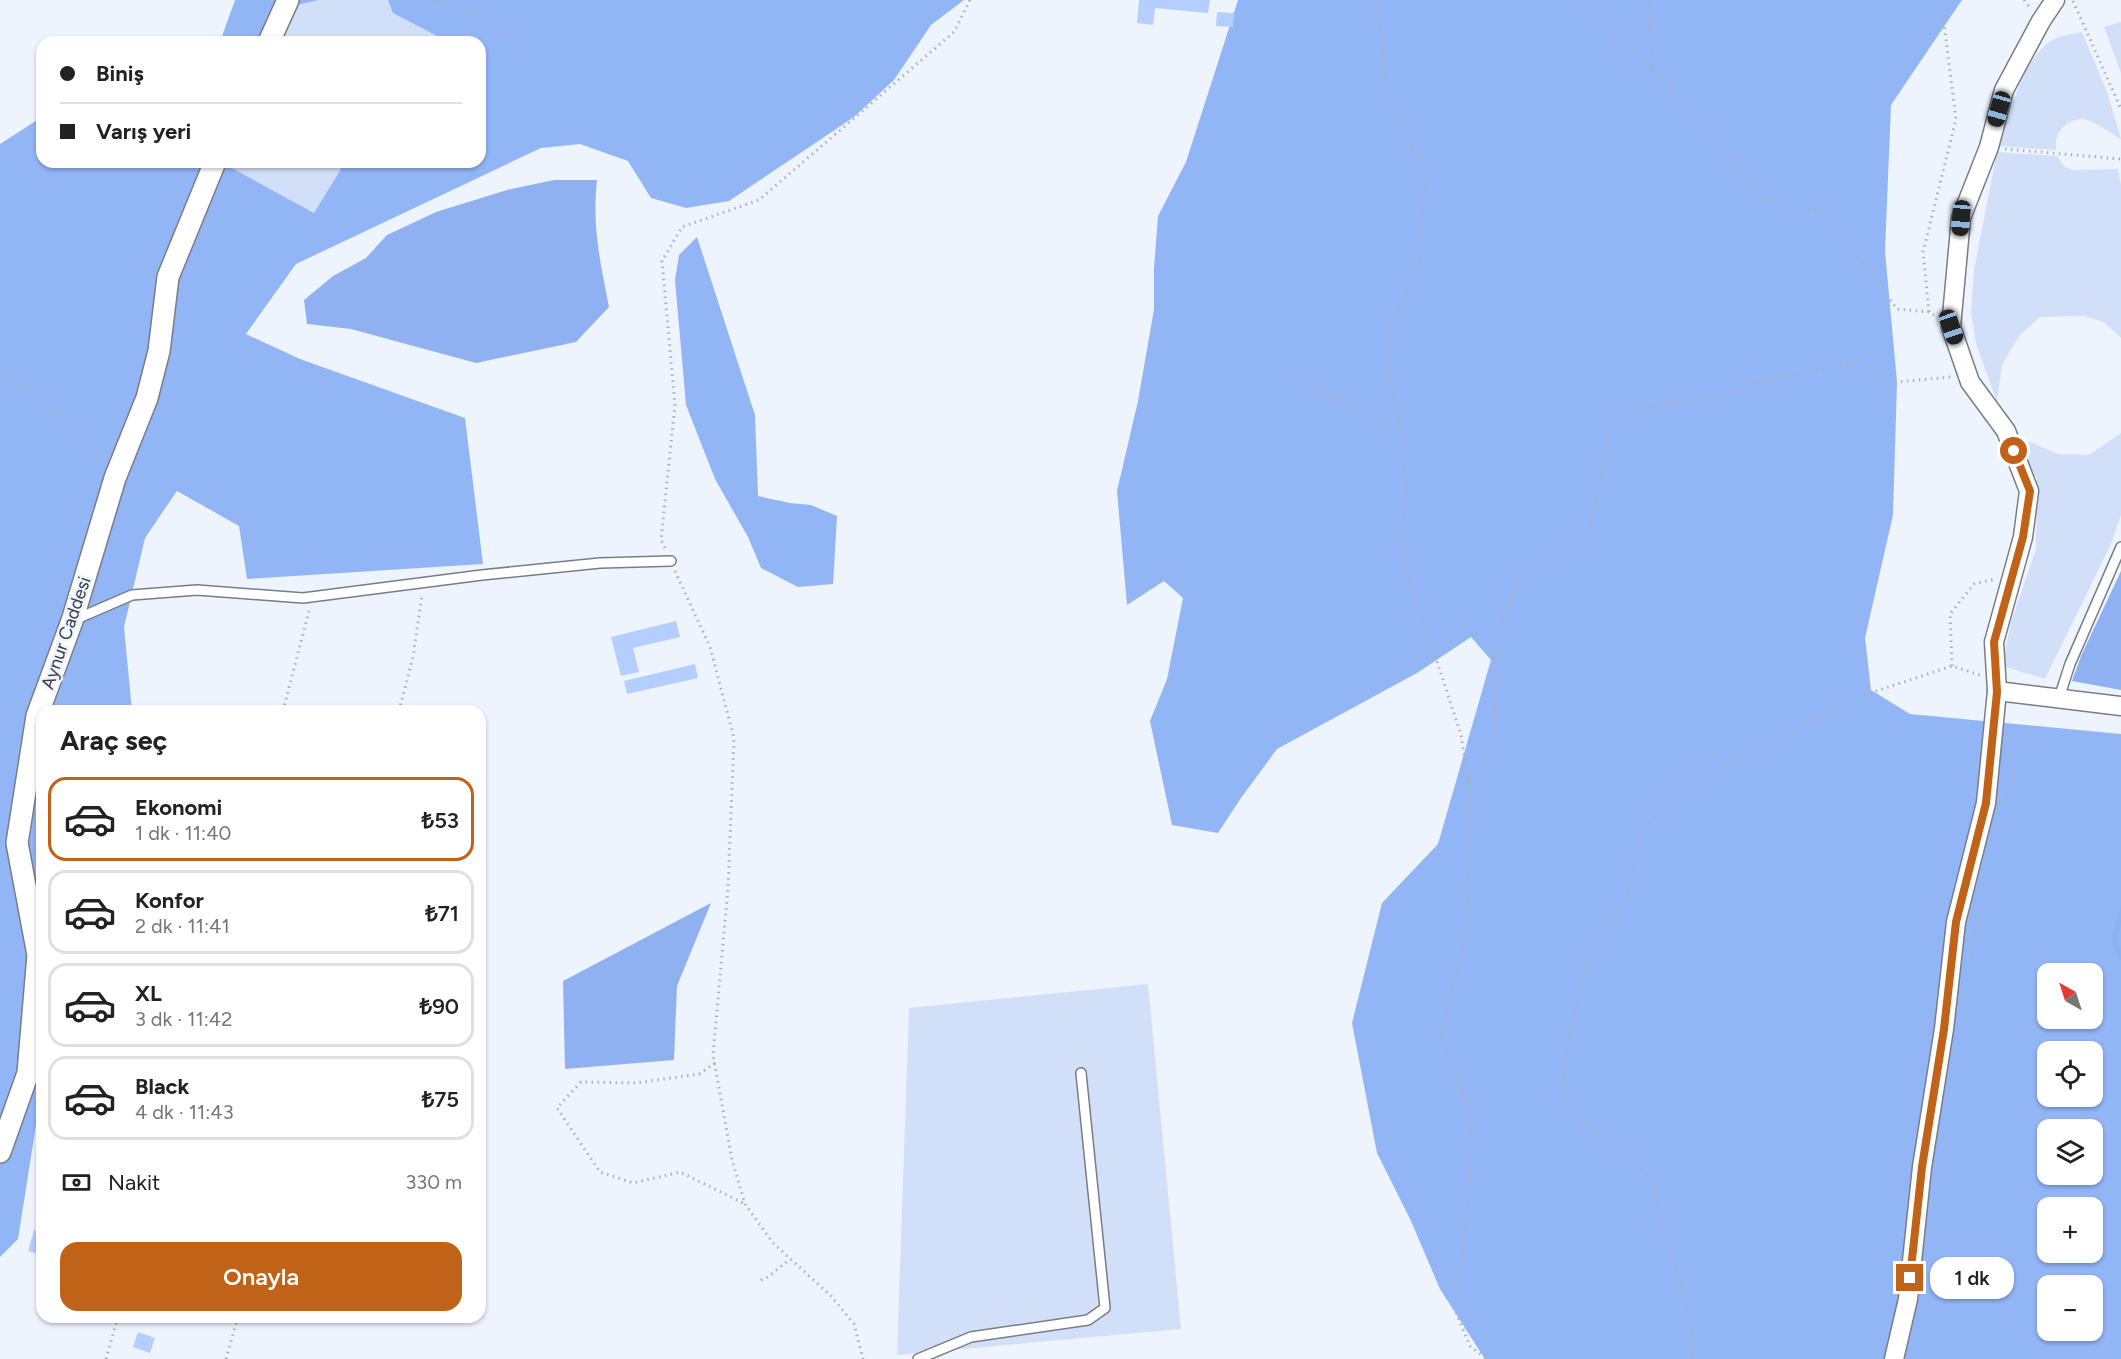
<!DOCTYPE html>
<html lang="tr">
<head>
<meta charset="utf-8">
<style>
  :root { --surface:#fff; --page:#f6f6f6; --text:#222; --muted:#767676; --line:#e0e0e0; --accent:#c06217 }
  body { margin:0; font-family:Figtree,sans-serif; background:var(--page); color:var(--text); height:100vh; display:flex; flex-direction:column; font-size:22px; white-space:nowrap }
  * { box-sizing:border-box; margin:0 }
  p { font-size:20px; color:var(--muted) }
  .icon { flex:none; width:33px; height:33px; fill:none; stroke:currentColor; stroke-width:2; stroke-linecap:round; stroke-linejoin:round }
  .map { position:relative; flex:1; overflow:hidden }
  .sheet { position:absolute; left:36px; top:705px; width:450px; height:618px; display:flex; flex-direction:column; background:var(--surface); border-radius:18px; box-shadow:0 2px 4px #0004 }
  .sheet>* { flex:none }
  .top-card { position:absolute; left:36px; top:36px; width:450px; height:132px; border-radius:18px; box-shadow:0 2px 4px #0004; display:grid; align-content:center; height:132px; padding:0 24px; background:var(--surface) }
  .needle { width:39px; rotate:321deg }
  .buttons { position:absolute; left:2037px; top:963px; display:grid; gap:12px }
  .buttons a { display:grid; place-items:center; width:66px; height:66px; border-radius:12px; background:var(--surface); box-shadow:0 2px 4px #0004; font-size:30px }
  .end { position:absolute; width:27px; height:27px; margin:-14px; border:8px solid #c06217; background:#fff; box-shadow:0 0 0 3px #fff }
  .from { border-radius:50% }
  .bubble { position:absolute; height:42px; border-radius:18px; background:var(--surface); box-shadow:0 2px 4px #0004; font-size:20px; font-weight:600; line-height:42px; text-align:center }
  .car { position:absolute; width:18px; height:36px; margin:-18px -9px; border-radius:8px; box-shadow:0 0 4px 2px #0007; background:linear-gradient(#222 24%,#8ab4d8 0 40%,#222 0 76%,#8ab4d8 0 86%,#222 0) }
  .top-card b { display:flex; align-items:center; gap:21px; height:57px; font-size:22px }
  .top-card b+b { border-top:2px solid var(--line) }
  .top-card i { width:15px; height:15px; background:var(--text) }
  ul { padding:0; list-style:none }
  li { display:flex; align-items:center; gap:18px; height:84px; margin:0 12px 9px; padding:0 12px; border:3px solid var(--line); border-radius:18px }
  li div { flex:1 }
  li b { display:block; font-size:22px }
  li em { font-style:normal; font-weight:600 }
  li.current { border-color:var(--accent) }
  li>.icon { width:54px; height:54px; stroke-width:1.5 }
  h2 { padding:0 24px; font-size:27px; line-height:72px }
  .pay { display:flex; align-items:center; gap:15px; height:66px; padding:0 24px; font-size:22px }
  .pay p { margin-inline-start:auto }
  .action { display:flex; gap:12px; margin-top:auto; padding:12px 24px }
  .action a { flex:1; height:69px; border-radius:18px; background:var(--accent); color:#fff; font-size:24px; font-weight:600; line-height:69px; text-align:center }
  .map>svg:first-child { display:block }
</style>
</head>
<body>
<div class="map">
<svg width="2121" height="1359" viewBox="0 0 2121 1359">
  <rect width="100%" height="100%" fill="#eef4fe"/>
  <g fill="#d1dff8">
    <polygon points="319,0 388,0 393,13 437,36 436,42 282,42 297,5"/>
    <polygon points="2121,22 2121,73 2104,27"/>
    <path d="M2082,32L2107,92L2121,139C2112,134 2092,120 2083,119C2065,119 2054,134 2056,150L1998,146C2010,114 2023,56 2054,39C2062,35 2073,34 2082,32Z"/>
    <polygon points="1997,152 2057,156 2065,167 2073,170 2118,169 2121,185 2121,338 2104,322 2084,316 2040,317 2019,336 2002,365 1997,402 1976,344 1971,312 1974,270"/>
    <polygon points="232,162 328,162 342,169 314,213 230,167"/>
    <polygon points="2121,433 2121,515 2112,542 2045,679 2002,666 2011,622 2036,549 2037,479 2018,443 2030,442 2058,454 2089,455"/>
    <polygon points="1148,984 1181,1329 897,1355 909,1008"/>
  </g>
  <g fill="#92b5f6" fill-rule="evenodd">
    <polygon points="235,0 319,0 297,5 282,42 220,42"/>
    <polygon points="388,0 964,0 931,25 894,80 854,117 729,201 686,208 651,198 628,161 580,144 541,148 296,264 246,334 300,359 465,418 483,564 247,579 239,526 177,491 145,538 124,627 132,711 42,711 42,793 36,836 42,884 42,1087 18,1239 0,1257 0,144 42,117 42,162 232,162 230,167 314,213 341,169 328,162 480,162 480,42 436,42 437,36 393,13"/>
    <path d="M1238,0H1962L1891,105L1885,251L1897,382L1893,515L1865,638L1871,690L1910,714L2121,734V1359H1485L1440,1289L1411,1221L1377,1153L1352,1023L1382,903L1438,844L1491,660L1471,637L1417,673L1277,749L1241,798L1218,833L1172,825L1150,721L1167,679L1183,598L1164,581L1127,605L1117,491L1138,401L1154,309V268L1158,216L1186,162ZM2048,974H2092V1018H2048ZM2048,1052H2092V1096H2048ZM2048,1130H2092V1174H2048ZM2048,1208H2092V1252H2048ZM2048,1286H2092V1330H2048Z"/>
    <polygon points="697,237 755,415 758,496 790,503 811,505 837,516 833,584 798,587 761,568 748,537 715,479 686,405 675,280 679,255"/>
  </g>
  <g fill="#8fb1f2">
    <path d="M554,180H597C592,227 600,261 609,307L576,342L476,363L351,329L307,324L304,300L333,276L366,258L387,235L436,212L507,190Z"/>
    <polygon points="2121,571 2121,690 2072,681 2081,656"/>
    <polygon points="711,903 677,986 674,1060 565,1069 563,981"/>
  </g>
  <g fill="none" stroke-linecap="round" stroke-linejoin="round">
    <polyline stroke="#8fb1f2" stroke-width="5" points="2121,913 2114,940 2121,958"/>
  </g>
  <g fill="#b3ceff">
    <polygon points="1139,0 1210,0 1208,13 1155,8 1153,25 1137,23"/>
    <polygon points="1217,12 1234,13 1233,27 1216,26"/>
    <polygon points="676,621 680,637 633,648 639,672 621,676 611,637"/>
    <polygon points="695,664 698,678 627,694 624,681"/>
    <polygon points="34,1230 42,1233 42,1255 28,1251"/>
    <polygon points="138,1332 155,1338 150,1353 133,1347"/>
  </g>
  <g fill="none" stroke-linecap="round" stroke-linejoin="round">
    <defs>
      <g id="service">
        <polyline points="74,620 132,595 197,590 303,598 482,575 600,563 671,561"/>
        <polyline points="2059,698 2070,664 2121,547"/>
        <polyline points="918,1359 971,1337 1088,1320 1105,1308 1081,1073"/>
      </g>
      <g id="minor">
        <polyline points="1997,691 2121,706"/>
        <polyline points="1894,1359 1908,1299 1922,1167 1944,1029 1956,922 1986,803 1997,691 1994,642 2023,537 2029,491 2006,431 1970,382 1951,327 1961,218 1989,147 2004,90 2041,21 2055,0"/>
      </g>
      <g id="tertiary">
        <polyline points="269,42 288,0"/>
        <polyline points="0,1152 28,1073 38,955 17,843 37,716 72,621 115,478 147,398 159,351 168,277 215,162"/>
      </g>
    </defs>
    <use href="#service" stroke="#787d86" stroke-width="12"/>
    <use href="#minor" stroke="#787d86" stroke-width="21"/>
    <use href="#tertiary" stroke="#787d86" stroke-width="24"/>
    <g stroke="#abb0b8" stroke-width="3" stroke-dasharray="1.5 4.5" stroke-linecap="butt">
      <polyline points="432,0 499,23 517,44"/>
      <polyline points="1377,0 1388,91 1425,178 1419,264 1389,329 1390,384 1400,428 1407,493 1401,551 1461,735 1470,793 1467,929 1441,1034 1472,1117 1468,1216 1454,1308 1470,1346 1487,1359"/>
      <polyline points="1578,0 1652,70 1765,199 1826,213 1897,309 1929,312 1935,316"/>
      <polyline points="1648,0 1652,70"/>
      <polyline points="2024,0 2030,8"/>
      <polyline points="2073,1 2121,109"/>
      <polyline points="2005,149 2121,159"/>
      <polyline points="1929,312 1923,252 1956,119 1941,0"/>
      <polyline points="1293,374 1329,395 1400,428"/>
      <polyline points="0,377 40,396 101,463"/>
      <polyline points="665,548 661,540 675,405 662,261 682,227 759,200 954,32 970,0"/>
      <polyline points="675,571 710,647 734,738 728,888 713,1055 732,1160 745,1204 773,1243 831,1296 854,1324 863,1359"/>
      <polyline points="1952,666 1950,614 1974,584 1995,579"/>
      <polyline points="283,711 309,611"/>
      <polyline points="399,711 413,657 422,595"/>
      <polyline points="1469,783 1491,749 1496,714 1494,641 1518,578 1573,546 1590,527 1610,428 1643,408 1682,401 1732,395 1753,383 1858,362 1897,382 1951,377"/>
      <polyline points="2005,805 2013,774"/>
      <polyline points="1971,960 1981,901"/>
      <polyline points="715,1063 699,1074 636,1083 581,1082 557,1108 600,1172 633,1183 680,1172 745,1204"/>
      <polyline points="761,1280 768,1277 790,1259"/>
      <polyline points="106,1359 118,1317"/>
      <polyline points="226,1359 238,1317"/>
      <polyline points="1692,1359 1692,1326 1651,1180 1610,1141 1579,1120 1561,1091 1571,1027 1589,959 1627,896 1639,836 1672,796 1852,699 1952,666 1980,675"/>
    </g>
    <use href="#service" stroke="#fff" stroke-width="9"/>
    <use href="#minor" stroke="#fff" stroke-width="18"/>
    <use href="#tertiary" stroke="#fff" stroke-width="21"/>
  </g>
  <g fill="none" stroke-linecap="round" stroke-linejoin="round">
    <polyline stroke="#c06217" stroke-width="8" points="1910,1278 1922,1167 1944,1029 1956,922 1986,803 1997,692 1994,642 2023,537 2030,491 2014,451"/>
  </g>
  <g text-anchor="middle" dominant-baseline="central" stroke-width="5" stroke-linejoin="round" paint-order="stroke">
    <g font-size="18" fill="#393b3f" stroke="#eef4fe">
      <text transform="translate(66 633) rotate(-71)">Aynur Caddesi</text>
    </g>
  </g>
</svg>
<div class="buttons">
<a><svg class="needle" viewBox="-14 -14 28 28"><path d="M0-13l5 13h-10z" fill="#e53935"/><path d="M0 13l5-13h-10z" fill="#767676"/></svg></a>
<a><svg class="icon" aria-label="locate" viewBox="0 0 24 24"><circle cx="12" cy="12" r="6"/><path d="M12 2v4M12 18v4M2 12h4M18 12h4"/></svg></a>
<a><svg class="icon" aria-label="layers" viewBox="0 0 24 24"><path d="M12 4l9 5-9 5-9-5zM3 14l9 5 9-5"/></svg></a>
<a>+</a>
<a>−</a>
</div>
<i class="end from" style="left:2014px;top:451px"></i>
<i class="end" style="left:1910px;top:1278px"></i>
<div class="bubble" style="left:1930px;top:1257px;width:84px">1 dk</div>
<i class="car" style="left:1999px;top:109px;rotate:196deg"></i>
<i class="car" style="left:1961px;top:218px;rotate:185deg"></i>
<i class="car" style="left:1951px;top:327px;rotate:161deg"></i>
<div class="top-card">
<b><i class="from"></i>Biniş</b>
<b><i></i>Varış yeri</b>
</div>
<section class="sheet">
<h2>Araç seç</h2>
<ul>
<li class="current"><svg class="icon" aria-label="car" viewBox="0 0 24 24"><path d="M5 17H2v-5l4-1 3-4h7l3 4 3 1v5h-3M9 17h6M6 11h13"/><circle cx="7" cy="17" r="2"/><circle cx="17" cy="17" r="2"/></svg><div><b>Ekonomi</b><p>1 dk · 11:40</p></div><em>₺53</em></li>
<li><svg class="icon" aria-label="car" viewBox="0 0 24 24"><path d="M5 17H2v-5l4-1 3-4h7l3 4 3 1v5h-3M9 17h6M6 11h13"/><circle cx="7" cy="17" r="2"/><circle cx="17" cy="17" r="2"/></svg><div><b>Konfor</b><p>2 dk · 11:41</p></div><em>₺71</em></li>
<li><svg class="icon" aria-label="car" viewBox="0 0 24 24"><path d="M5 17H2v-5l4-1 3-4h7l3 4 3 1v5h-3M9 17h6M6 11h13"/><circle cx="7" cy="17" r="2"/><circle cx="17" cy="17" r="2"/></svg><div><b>XL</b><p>3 dk · 11:42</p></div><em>₺90</em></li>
<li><svg class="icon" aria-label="car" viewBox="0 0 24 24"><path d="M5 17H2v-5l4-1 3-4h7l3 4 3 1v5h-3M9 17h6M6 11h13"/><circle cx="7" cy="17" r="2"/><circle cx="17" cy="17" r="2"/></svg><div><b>Black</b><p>4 dk · 11:43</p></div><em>₺75</em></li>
</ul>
<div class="pay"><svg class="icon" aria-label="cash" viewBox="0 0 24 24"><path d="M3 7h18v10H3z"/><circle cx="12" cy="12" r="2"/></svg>Nakit<p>330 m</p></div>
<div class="action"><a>Onayla</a></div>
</section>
</div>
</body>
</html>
